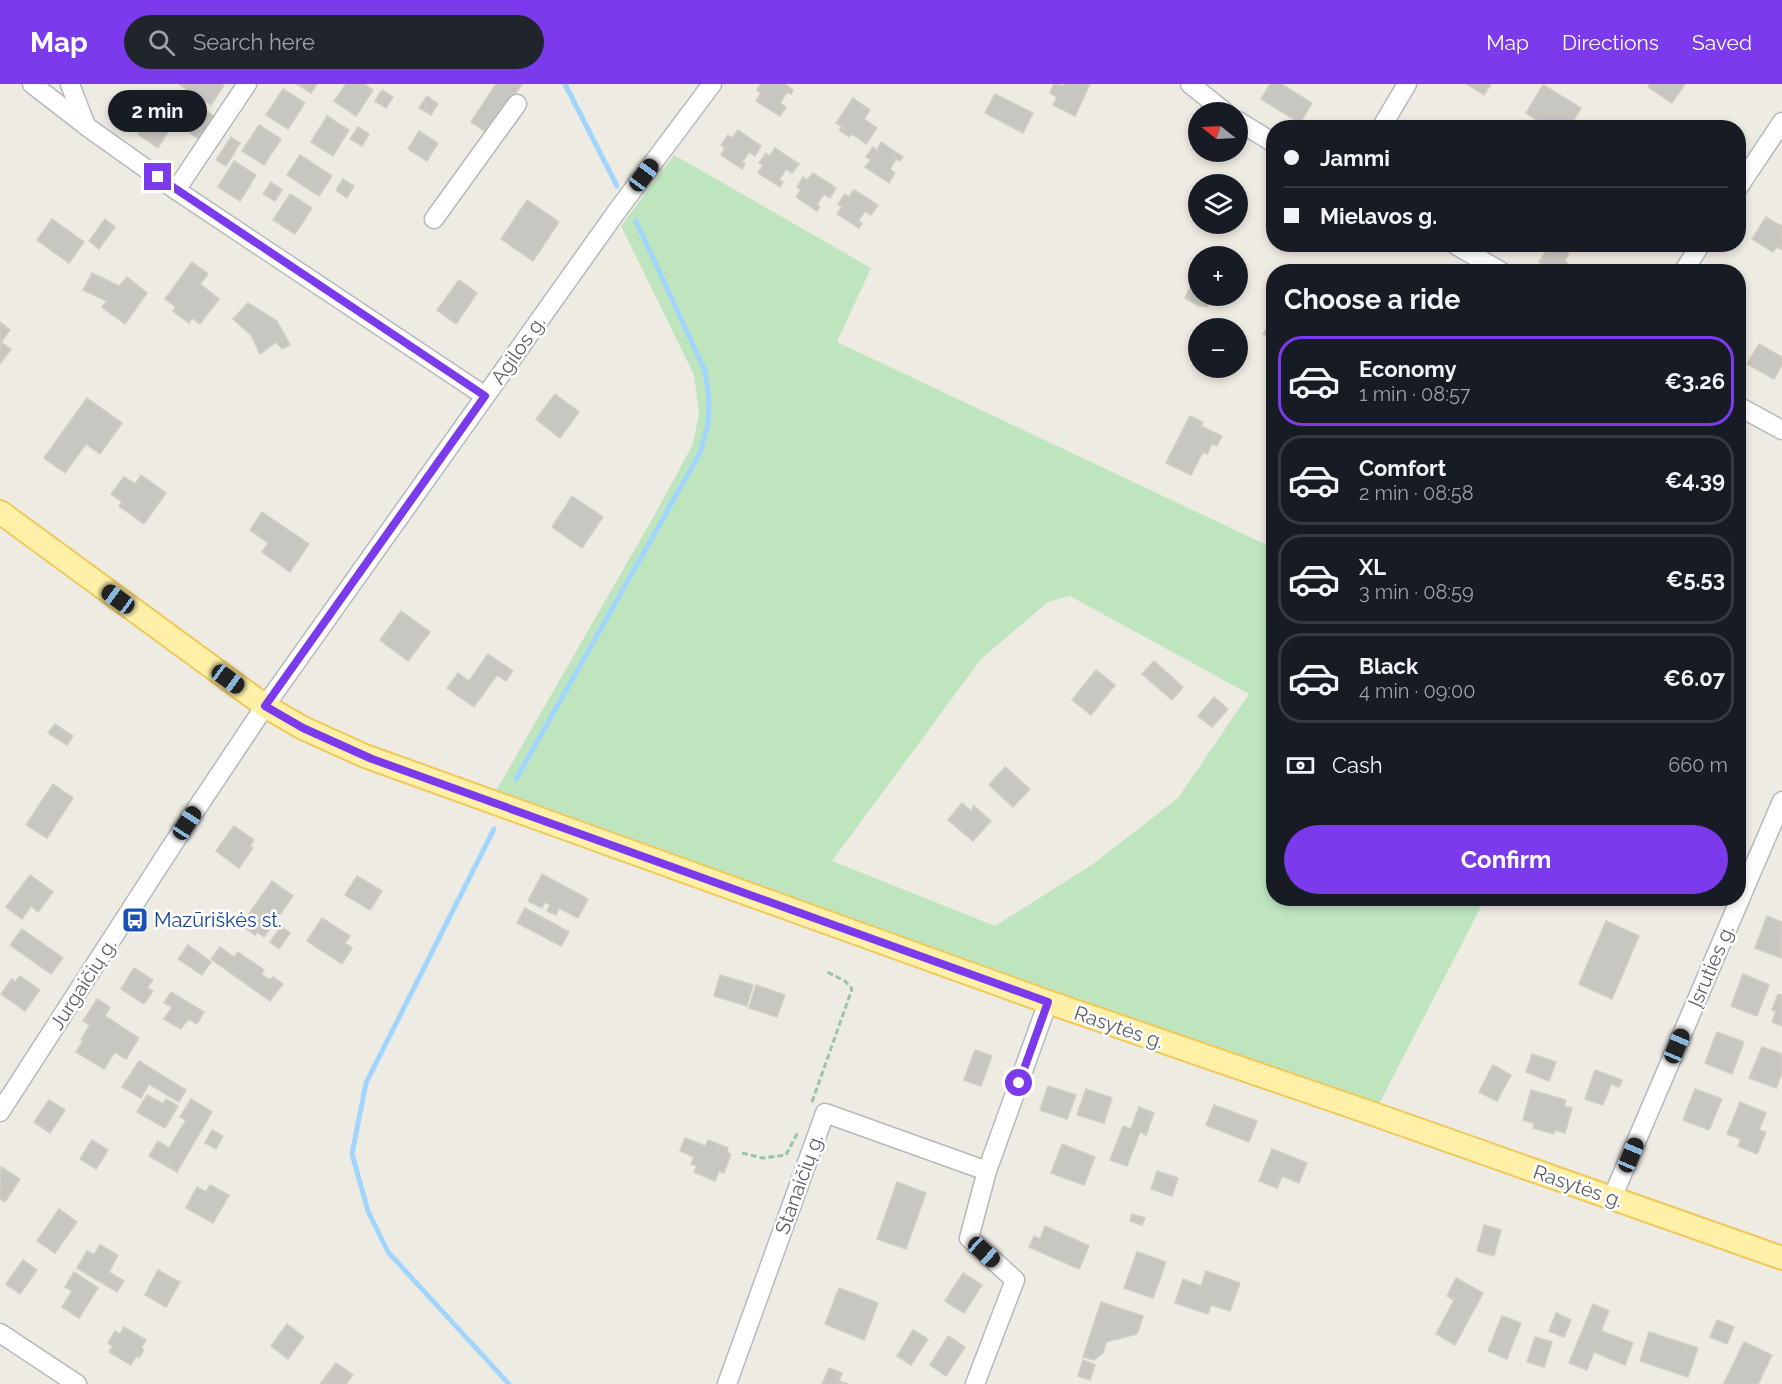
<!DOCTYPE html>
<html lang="en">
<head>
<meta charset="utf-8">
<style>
  :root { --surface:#171b24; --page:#20242c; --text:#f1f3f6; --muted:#9ea1a6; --line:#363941; --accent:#7c3aed }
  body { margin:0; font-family:Raleway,sans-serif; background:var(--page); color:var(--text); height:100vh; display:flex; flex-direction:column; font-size:22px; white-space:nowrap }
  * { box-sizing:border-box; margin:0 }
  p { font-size:20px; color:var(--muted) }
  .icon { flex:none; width:33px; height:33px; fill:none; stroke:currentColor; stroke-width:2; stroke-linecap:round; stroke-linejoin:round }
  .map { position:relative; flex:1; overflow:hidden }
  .sheet { position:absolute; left:1266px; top:180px; width:480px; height:642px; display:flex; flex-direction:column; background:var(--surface); border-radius:24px; box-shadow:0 3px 9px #0003 }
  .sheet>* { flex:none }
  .guide { position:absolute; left:1266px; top:36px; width:480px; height:132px; border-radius:24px; box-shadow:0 3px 9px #0003; display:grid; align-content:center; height:132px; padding:0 18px; background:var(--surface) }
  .needle { width:39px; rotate:288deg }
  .fabs { position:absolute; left:1188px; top:18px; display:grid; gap:12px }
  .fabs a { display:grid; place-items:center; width:60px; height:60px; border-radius:50%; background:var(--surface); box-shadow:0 3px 9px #0003; font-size:30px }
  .end { position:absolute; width:27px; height:27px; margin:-14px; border:8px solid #7c3aed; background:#fff; box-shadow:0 0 0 3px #fff }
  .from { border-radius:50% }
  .bubble { position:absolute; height:42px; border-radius:21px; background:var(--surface); box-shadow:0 3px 9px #0003; font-size:20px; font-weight:700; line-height:42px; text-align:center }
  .car { position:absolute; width:18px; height:36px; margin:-18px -9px; border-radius:8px; box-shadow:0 0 4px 2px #0007; background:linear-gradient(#222 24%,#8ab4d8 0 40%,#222 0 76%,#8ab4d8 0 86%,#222 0) }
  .guide b { display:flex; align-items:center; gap:21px; height:57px; font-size:22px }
  .guide b+b { border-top:2px solid var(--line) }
  .guide i { width:15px; height:15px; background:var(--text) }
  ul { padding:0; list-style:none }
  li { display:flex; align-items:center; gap:18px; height:90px; margin:0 12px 9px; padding:0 6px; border:3px solid var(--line); border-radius:24px }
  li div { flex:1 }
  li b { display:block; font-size:22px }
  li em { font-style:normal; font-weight:700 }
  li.active { border-color:var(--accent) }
  li>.icon { width:54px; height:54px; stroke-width:1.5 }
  h2 { padding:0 18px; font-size:27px; line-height:72px }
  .pay { display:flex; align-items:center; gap:15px; height:66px; padding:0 18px; font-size:22px }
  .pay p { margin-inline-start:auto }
  .button { display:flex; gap:12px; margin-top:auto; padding:12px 18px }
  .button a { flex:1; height:69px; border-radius:36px; background:var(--accent); color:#fff; font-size:24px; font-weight:700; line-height:69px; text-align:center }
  header { display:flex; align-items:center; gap:36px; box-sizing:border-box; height:84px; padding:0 30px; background:var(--accent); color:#fff }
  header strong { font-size:28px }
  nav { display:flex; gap:33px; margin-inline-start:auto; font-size:21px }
  .search { width:420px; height:54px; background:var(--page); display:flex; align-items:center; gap:15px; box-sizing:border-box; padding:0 21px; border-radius:33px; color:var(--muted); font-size:22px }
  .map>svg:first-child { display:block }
</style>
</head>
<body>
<header>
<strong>Map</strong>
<div class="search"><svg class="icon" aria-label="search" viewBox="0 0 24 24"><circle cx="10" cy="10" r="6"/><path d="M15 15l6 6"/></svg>Search here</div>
<nav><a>Map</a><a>Directions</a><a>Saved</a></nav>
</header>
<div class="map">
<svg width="1782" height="1300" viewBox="0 0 1782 1300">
  <rect width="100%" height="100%" fill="#eeebe3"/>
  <path fill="#bfe5bf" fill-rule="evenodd" d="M674,71L871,184L837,258L1273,464L1274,814L1485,815L1379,1020L493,712L659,423L693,360L699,330L694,291L621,142ZM1070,512L1249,610L1178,714L1093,780L995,842L832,777L981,575L1048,518Z"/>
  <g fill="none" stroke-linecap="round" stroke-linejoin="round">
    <g stroke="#a2d5fe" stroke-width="5">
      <polyline points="565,0 617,102"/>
      <polyline points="516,695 700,369 708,340 709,314 705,287 636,137"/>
      <polyline points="494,745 366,999 352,1070 368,1127 388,1168 509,1300"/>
    </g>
  </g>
  <g fill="#c8c6c0" stroke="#d2cdc1" stroke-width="1.5">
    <polygon points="179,0 223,0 224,1 211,21"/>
    <polygon points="297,0 317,0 311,9"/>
    <polygon points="346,0 364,0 373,6 356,32 334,17"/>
    <polygon points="496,0 522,0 489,50 471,38"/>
    <polygon points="761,0 785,0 793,6 791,10 787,8 780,19 786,23 780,32 756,17 761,9 757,6"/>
    <polygon points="1054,0 1065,2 1065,0 1090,0 1075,32 1053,21 1057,13 1050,9"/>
    <polygon points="1270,0 1281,0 1312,19 1300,39 1261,15"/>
    <polygon points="1467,0 1491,0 1484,11"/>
    <polygon points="1650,0 1685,0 1672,19 1648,3"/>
    <polygon points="1543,1 1581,24 1569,44 1549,44 1526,29"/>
    <polygon points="283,5 305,19 288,45 266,31"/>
    <polygon points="382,6 393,13 386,24 375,17"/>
    <polygon points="995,10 1033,29 1023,49 985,29"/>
    <polygon points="427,12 438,20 431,31 419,24"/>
    <polygon points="853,14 870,26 864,35 877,44 866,60 852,50 849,53 839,46 842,43 836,39"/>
    <polygon points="159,18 178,31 158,64 138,50"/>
    <polygon points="205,26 214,32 199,55 190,49"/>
    <polygon points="327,32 349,46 333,72 311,58"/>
    <polygon points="259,41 281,55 264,81 242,67"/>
    <polygon points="358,43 369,50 362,62 350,55"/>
    <polygon points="738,46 761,62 755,72 749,68 742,78 745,80 742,85 721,71 725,64 721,61 728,51 732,54"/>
    <polygon points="419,47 438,59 427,77 408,65"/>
    <polygon points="231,53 240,59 226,82 216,76"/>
    <polygon points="881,58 903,73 900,77 896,75 890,85 895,89 889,99 865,83 871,76 866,73 873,63 877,66"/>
    <polygon points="775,64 799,80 792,89 786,85 779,96 783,98 780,103 758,89 763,81 759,79 766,69 770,72"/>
    <polygon points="300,71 332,92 319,112 287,91"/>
    <polygon points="234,77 256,91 240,117 218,103"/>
    <polygon points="813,89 836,104 830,114 824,110 817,120 820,123 817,127 796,113 801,106 797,103 803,93 807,96"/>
    <polygon points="343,95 354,102 347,114 336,106"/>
    <polygon points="271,98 282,106 275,117 263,110"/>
    <polygon points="854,106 878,121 871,131 865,127 858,137 862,139 859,144 837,130 842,123 838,120 845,110 849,113"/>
    <polygon points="290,110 312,124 295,150 273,136"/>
    <polygon points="527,116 559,138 533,177 501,155"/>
    <polygon points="1766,133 1781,142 1782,140 1782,166 1777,163 1773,168 1752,155"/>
    <polygon points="52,135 84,158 69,179 37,156"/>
    <polygon points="105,135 115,143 99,165 89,157"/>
    <polygon points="1555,162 1569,170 1564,177 1568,179 1563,188 1555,188 1539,178 1546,167 1550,169"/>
    <polygon points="192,178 208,190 200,200 219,215 200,240 192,234 189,239 173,227 176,223 165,215"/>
    <polygon points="1198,188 1198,212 1212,212 1212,216 1207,223 1199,222 1185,214"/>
    <polygon points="92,189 119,202 127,193 147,209 125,240 102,223 107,217 83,206"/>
    <polygon points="459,196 477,209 456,240 437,226"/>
    <polygon points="248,219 277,237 290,261 282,265 276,258 260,270 251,251 233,235"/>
    <polygon points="1274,232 1274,256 1263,250"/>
    <polygon points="0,238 10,246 1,258 11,265 0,280"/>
    <polygon points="1759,260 1782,273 1782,281 1774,295 1747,280"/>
    <polygon points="555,310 579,328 560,354 536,335"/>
    <polygon points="87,314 122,339 100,370 86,360 65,389 44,374"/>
    <polygon points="1190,332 1203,338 1201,342 1222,352 1217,362 1212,360 1207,370 1203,368 1191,391 1166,379"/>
    <polygon points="141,391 166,409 144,440 119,422 122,418 111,410 124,393 135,400"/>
    <polygon points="572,412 603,433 582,464 552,443"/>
    <polygon points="262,428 309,460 290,488 262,468 268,459 250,446"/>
    <polygon points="401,527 430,548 408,577 380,556"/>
    <polygon points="488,570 513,587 506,597 497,591 474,623 447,604 458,589 469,597"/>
    <polygon points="1154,577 1183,603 1172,616 1142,590"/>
    <polygon points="1096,586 1115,601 1091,631 1072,616"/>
    <polygon points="1214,613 1228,625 1212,643 1198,632"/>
    <polygon points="55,640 73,652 67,661 48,649"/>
    <polygon points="1005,683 1030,705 1013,723 989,701"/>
    <polygon points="53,700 73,714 47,754 26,741"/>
    <polygon points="962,719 971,727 974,722 991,737 973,757 948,736"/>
    <polygon points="234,742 254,756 250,762 253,764 239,784 216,767"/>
    <polygon points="542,790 588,815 578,834 559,824 556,831 547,827 550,821 545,818 542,824 528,817"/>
    <polygon points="30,791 53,808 38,828 31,822 22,835 6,823"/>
    <polygon points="357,792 382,807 370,826 345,811"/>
    <polygon points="272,797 293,812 264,853 257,848 255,851 241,841"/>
    <polygon points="525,824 569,848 561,862 517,839"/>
    <polygon points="1767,832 1782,838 1781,874 1755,864"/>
    <polygon points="322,834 350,852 345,859 352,864 342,880 307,857"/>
    <polygon points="1606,837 1639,852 1612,915 1579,900"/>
    <polygon points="281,842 290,849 279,865 270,858"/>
    <polygon points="22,845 63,874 51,890 10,861"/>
    <polygon points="188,861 211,878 202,891 178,875"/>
    <polygon points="220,863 234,873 238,868 264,886 261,890 270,896 273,893 283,900 270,917 211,875"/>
    <polygon points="134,884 153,896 147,904 153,907 144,920 121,905"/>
    <polygon points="1743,890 1769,901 1757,932 1731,922"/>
    <polygon points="720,891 753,901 747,922 714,912"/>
    <polygon points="20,892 40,906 25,927 1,910 12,895 15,898"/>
    <polygon points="756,901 785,911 777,933 749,924"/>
    <polygon points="171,908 204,928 197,940 188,935 181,945 164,935 172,923 164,919"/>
    <polygon points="1778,910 1782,911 1782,942 1772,938 1776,927 1772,926"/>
    <polygon points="97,915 110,923 105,932 139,954 126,975 115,968 104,985 76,968 83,957 81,956 90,941 83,937"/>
    <polygon points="1717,948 1744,958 1732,990 1705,979"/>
    <polygon points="1762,963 1782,970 1782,989 1776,1004 1749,994"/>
    <polygon points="975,966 992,972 981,1002 964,996"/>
    <polygon points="1532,970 1556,978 1549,997 1526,988"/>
    <polygon points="139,977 186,1006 179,1018 149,1000 141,1014 122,1003"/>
    <polygon points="1493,981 1511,991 1497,1017 1479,1008"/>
    <polygon points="1595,986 1622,996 1619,1003 1611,1000 1603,1021 1585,1015"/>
    <polygon points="1048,1002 1076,1011 1067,1035 1040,1026"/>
    <polygon points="1086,1005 1112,1014 1104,1039 1077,1031"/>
    <polygon points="1695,1005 1722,1015 1709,1046 1683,1036"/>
    <polygon points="1531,1006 1566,1016 1564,1022 1572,1024 1565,1049 1555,1046 1554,1050 1533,1044 1534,1039 1523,1036"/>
    <polygon points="147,1011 163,1020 166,1015 178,1022 165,1044 137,1028"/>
    <polygon points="191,1015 212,1028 177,1088 149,1072 158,1057 169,1064 186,1036 180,1033"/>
    <polygon points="49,1016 65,1026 50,1049 34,1038"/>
    <polygon points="1740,1018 1766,1029 1759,1046 1766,1048 1757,1070 1738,1062 1741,1055 1727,1050"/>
    <polygon points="1214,1021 1257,1037 1249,1058 1206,1041"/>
    <polygon points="1139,1023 1154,1029 1146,1051 1140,1048 1127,1082 1110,1076 1123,1042 1131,1045"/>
    <polygon points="212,1046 223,1052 216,1065 205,1059"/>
    <polygon points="685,1054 705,1062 708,1056 728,1064 727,1068 731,1070 724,1089 719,1087 715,1097 694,1088 697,1082 691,1080 694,1073 680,1067"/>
    <polygon points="92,1056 108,1066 96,1085 80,1075"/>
    <polygon points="1062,1060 1095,1073 1084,1101 1051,1089"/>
    <polygon points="1272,1065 1307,1079 1299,1099 1282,1092 1277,1104 1259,1097"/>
    <polygon points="1,1083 20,1095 5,1118 0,1115"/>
    <polygon points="1157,1087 1178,1094 1172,1112 1151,1105"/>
    <polygon points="897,1098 926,1109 906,1165 877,1155"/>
    <polygon points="210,1101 229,1111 213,1139 186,1124 197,1103 206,1108"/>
    <polygon points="59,1125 77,1138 55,1169 37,1157"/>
    <polygon points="1132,1130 1145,1134 1142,1141 1130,1137"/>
    <polygon points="1484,1141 1501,1146 1494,1172 1477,1167"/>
    <polygon points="1045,1142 1089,1162 1079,1185 1029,1163 1034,1152 1040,1155"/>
    <polygon points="100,1161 118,1171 109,1188 124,1197 117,1208 77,1184 87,1167 94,1171"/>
    <polygon points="1137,1168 1166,1178 1153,1214 1124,1204"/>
    <polygon points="23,1176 37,1186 20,1210 6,1200"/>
    <polygon points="158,1186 180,1198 166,1223 145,1211"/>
    <polygon points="1206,1187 1240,1199 1230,1227 1211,1221 1208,1230 1175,1219 1183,1195 1201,1202"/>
    <polygon points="74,1188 98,1204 79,1234 62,1223 72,1207 65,1203"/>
    <polygon points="963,1189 982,1201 964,1229 945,1217"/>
    <polygon points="1456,1194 1483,1209 1455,1261 1436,1250 1454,1216 1447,1212"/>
    <polygon points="839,1204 878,1219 864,1256 825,1240"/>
    <polygon points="1101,1218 1143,1232 1137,1250 1106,1258 1103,1269 1094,1276 1083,1273"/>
    <polygon points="1593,1220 1609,1227 1601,1247 1633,1259 1625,1281 1594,1268 1587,1286 1569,1279"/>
    <polygon points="1556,1229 1571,1236 1564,1253 1549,1247"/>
    <polygon points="1502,1232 1521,1239 1507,1275 1488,1267"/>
    <polygon points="1717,1236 1734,1243 1727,1260 1710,1253"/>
    <polygon points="287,1240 304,1253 288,1275 271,1262"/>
    <polygon points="124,1243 146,1256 141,1264 144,1266 139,1274 136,1272 131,1281 109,1268 113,1262 108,1259 115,1247 120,1250"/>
    <polygon points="913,1246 928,1255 911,1281 897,1272"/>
    <polygon points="1649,1248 1698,1264 1688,1293 1640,1277"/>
    <polygon points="948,1252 965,1263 946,1292 930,1281"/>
    <polygon points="1535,1253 1552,1258 1544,1283 1527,1278"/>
    <polygon points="1744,1258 1772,1271 1758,1300 1725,1300 1724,1299"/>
    <polygon points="1083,1276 1095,1281 1090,1296 1078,1292"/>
    <polygon points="336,1279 353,1291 346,1300 320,1300"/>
    <polygon points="829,1284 842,1289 839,1297 848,1300 822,1300"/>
  </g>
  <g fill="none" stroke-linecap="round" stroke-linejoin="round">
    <defs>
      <g id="minor">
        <polyline points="32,0 85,41"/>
        <polyline points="70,0 86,42 176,106 485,312"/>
        <polyline points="1190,0 1225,28"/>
        <polyline points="1238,37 1274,59"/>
        <polyline points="1381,44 1407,0"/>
        <polyline points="1738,104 1782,38"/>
        <polyline points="176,106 247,0"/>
        <polyline points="434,135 517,20"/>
        <polyline points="1454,160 1502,188"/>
        <polyline points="1683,188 1701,160"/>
        <polyline points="1738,322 1782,346"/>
        <polyline points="0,1028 175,757 265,622 617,127 712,0"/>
        <polyline points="1612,1114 1782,717"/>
        <polyline points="0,1249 77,1300"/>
        <polyline points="727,1300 825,1029 987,1087"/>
        <polyline points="975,1300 1015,1196 969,1154 987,1087 1048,918"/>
      </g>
      <polyline id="major" points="0,428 265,622 303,644 365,672 1048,918 1365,1027 1782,1174"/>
    </defs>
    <use href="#minor" stroke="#b5b9bd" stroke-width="21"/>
    <use href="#major" stroke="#f0c759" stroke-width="26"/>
    <g stroke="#98c6a5" stroke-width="3" stroke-dasharray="6 3" stroke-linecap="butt">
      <polyline points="812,1018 852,905 845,897 825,887"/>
      <polyline points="742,1069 763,1074 786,1071 798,1048"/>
    </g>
    <use href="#minor" stroke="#fff" stroke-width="18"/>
    <use href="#major" stroke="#fef1a7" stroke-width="22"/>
  </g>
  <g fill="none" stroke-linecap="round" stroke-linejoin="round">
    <polyline stroke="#7c3aed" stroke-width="8" points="158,93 485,312 265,622 303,644 372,675 1048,918 1019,999"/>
  </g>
  <defs>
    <symbol id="bus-square" viewBox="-11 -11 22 22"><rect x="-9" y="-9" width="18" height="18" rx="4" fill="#1a4fb4" stroke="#fff"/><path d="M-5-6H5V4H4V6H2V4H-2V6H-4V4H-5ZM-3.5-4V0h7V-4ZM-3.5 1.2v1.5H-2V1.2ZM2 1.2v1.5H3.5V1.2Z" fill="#fff"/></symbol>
  </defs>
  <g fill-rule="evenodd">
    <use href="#bus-square" x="120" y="821" width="30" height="30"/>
  </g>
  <g text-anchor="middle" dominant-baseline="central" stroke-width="5" stroke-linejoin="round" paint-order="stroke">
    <g font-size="20" fill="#5b5f63" stroke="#fff">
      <text transform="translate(518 266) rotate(-55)">Agilos g.</text>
      <text transform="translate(1711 882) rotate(-67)">Įsruties g.</text>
      <text transform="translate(83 900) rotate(-57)">Jurgaičių g.</text>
      <text transform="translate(1119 943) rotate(19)">Rasytės g.</text>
      <text transform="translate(799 1100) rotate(-70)">Stanaičių g.</text>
      <text transform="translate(1578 1102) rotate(19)">Rasytės g.</text>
    </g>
    <g font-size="20" fill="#164399" stroke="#fff" text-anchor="start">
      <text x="154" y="836">Mazūriškės st.</text>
    </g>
  </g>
</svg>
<div class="fabs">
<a><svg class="needle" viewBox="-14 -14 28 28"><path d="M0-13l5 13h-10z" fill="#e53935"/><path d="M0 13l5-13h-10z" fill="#9ea1a6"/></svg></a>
<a><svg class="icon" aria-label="layers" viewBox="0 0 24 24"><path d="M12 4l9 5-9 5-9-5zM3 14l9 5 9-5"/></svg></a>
<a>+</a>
<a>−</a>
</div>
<i class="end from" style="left:1019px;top:999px"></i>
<i class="end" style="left:158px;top:93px"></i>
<div class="bubble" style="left:108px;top:6px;width:99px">2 min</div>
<i class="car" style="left:644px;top:91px;rotate:37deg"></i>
<i class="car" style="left:118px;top:515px;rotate:306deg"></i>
<i class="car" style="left:228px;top:595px;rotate:126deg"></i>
<i class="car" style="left:187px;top:739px;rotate:33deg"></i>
<i class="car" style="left:1677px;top:962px;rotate:23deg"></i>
<i class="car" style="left:1631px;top:1071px;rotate:23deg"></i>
<i class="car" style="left:984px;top:1168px;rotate:132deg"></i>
<div class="guide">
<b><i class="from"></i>Jammi</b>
<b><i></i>Mielavos g.</b>
</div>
<section class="sheet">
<h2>Choose a ride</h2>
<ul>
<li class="active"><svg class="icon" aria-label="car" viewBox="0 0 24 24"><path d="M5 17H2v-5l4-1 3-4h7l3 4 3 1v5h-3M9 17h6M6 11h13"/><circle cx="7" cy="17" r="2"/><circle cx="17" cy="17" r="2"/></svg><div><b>Economy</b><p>1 min · 08:57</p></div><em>€3.26</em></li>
<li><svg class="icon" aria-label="car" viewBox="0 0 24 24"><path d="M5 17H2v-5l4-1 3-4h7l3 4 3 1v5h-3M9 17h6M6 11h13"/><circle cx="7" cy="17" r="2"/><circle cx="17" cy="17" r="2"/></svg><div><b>Comfort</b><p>2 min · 08:58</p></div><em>€4.39</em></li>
<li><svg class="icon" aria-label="car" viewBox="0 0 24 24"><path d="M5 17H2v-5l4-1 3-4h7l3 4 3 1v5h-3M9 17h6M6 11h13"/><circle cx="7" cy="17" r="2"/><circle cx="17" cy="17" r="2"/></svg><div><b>XL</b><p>3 min · 08:59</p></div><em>€5.53</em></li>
<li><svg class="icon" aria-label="car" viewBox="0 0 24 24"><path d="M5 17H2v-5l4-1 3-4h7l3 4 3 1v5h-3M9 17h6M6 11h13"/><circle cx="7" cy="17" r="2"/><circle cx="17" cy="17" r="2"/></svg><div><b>Black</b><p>4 min · 09:00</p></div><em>€6.07</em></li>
</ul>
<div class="pay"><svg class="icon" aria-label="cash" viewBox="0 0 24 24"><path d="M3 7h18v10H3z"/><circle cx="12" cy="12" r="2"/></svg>Cash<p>660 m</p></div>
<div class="button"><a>Confirm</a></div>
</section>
</div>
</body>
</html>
